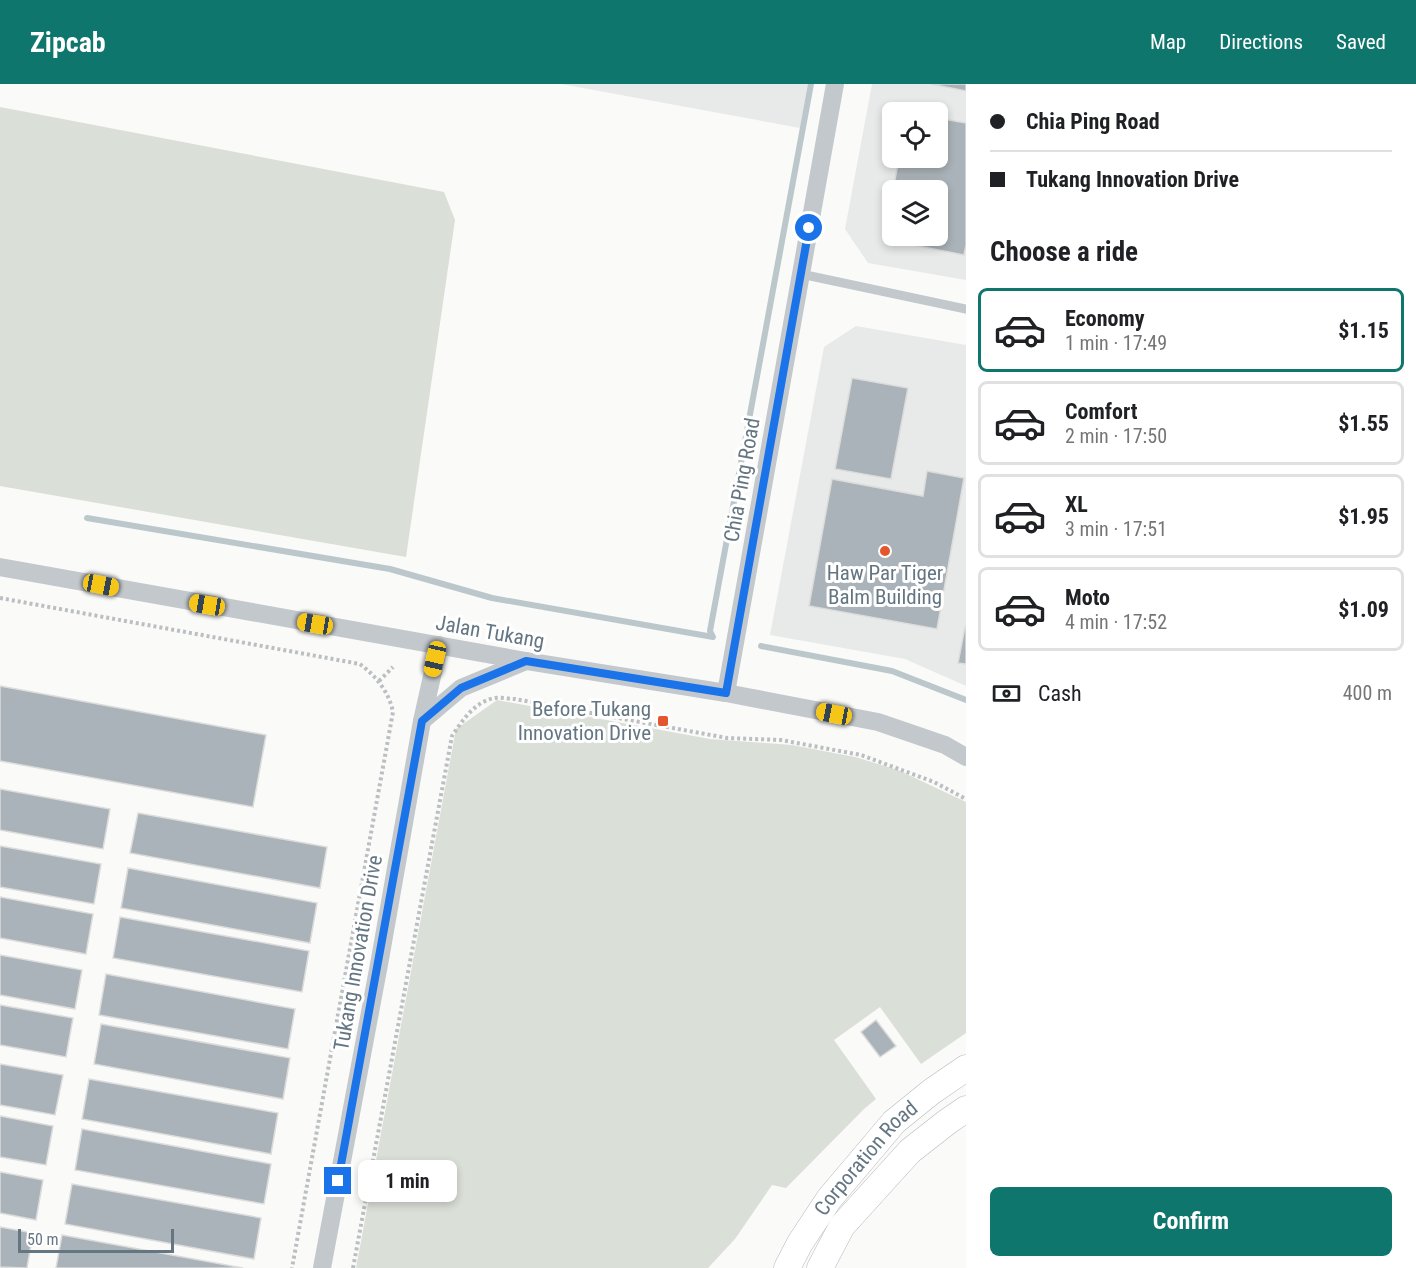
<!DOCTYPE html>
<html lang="en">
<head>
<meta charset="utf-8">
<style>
  :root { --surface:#fff; --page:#f2f2f2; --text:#202124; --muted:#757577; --line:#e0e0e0; --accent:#0f766e }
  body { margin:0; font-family:"Roboto Condensed",sans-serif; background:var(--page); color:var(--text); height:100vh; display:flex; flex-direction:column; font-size:22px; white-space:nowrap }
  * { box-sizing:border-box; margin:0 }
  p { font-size:20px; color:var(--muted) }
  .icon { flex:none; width:33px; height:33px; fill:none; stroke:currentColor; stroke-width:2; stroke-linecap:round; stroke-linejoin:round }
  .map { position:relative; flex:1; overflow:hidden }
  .sheet { display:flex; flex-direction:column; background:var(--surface); width:450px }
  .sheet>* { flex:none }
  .top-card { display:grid; align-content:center; height:132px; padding:0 24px; background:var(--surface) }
  .controls { position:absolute; left:882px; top:18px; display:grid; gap:12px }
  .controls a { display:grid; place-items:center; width:66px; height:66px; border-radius:9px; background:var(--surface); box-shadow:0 3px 9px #0003; font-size:30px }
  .scale { position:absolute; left:18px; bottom:15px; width:156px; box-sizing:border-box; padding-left:6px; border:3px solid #657683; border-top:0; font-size:16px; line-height:21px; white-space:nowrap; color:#657683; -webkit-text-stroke:4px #fff; paint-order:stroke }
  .end { position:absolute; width:27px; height:27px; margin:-14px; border:8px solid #1a73e8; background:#fff; box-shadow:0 0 0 3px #fff }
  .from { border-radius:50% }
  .bubble { position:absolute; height:42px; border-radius:9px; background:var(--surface); box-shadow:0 3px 9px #0003; font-size:20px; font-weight:700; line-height:42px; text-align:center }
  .car { position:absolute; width:18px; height:36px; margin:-18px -9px; border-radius:8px; box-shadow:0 0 4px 2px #0007; background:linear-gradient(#f5c518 24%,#345 0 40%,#f5c518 0 76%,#345 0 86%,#f5c518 0) }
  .top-card b { display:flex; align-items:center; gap:21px; height:57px; font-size:22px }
  .top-card b+b { border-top:2px solid var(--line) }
  .top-card i { width:15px; height:15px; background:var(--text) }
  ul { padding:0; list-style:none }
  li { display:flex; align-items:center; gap:18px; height:84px; margin:0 12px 9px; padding:0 12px; border:3px solid var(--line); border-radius:9px }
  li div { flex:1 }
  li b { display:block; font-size:22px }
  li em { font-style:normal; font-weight:700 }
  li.current { border-color:var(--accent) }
  li>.icon { width:54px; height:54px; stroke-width:1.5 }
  h2 { padding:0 24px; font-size:27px; line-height:72px }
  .pay { display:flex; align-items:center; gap:15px; height:66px; padding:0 24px; font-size:22px }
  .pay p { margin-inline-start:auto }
  .cta { display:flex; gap:12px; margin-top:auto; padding:12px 24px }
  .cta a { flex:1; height:69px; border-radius:9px; background:var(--accent); color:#fff; font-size:24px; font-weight:700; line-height:69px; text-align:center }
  header { display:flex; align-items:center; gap:36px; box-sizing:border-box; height:84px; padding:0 30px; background:var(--accent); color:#fff }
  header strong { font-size:28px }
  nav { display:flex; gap:33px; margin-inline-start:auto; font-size:21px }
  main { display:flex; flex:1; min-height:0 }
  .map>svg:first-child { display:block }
</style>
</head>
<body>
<header>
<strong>Zipcab</strong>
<nav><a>Map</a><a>Directions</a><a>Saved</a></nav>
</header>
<main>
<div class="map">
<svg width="966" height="1184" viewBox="0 0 966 1184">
  <rect width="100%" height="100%" fill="#fafaf8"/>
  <g fill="#e8e9e9" fill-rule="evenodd">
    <polygon points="561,0 808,0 800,44"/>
    <path d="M872,0H966V196L868,179L845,145ZM892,28H938V74H892ZM892,106H938V152H892Z"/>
    <polygon points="856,242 966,261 966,602 905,575 770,551 824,263"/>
  </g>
  <g fill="#dadfd7">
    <polygon points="0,23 444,108 455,136 406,473 0,402"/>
    <polygon points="497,616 710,655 792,661 855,673 898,686 966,718 966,949 921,980 880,923 834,956 876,1015 864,1025 786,1104 772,1101 735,1155 708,1184 356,1184 456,645"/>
  </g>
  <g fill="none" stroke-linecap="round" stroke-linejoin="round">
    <g stroke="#bbc7cb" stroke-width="6">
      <polyline points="87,434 390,485 492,514 713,553 710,547 811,0"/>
      <polyline points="761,562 892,587 966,616"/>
    </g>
  </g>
  <g fill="#aab3b9" stroke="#dcdcda" stroke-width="1.5">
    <polygon points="931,0 966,0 966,7"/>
    <polygon points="938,34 966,39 966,161 964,171 883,155 892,107 892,152 938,152 938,106 893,106 899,74 938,74"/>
    <polygon points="852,294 908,304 891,395 835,385"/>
    <polygon points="927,387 964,394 937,545 809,522 832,395 923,412"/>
    <polygon points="965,543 966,543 966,580 958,579"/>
    <polygon points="0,602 266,651 253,723 0,677"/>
    <polygon points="0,705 110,725 103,765 0,746"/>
    <polygon points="138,729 327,763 320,804 130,769"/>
    <polygon points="0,762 101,780 94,820 0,803"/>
    <polygon points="128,784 317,819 310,859 121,824"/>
    <polygon points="0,813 93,830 86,870 0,854"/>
    <polygon points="120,833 309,867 302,908 113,874"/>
    <polygon points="0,871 82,886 75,925 0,911"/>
    <polygon points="106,890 295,925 288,965 99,931"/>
    <polygon points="0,921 73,934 66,973 0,961"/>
    <polygon points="876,936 896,962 880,973 861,948"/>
    <polygon points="101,940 290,974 283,1015 94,980"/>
    <polygon points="0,980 63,991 55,1031 0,1021"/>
    <polygon points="89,995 278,1029 271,1070 82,1035"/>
    <polygon points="0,1032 53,1042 46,1081 0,1073"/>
    <polygon points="82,1045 271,1080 264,1120 75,1086"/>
    <polygon points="0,1088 43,1096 36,1136 0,1129"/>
    <polygon points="72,1100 261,1134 254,1175 65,1140"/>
    <polygon points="0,1143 33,1149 27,1184 0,1183"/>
    <polygon points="62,1151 243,1184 56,1184"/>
  </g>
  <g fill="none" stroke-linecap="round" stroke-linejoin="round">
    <defs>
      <g id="secondary">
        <path id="s1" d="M787,1184L800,1159L829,1115L894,1038L931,1008L966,984"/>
        <polyline points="820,1184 842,1142 910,1067 947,1038 966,1025"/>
      </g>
    </defs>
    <use href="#secondary" stroke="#b3babf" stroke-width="27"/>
    <g stroke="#bbbfc2" stroke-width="4" stroke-dasharray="3 3" stroke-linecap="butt">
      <path d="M0,514L360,580C376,592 389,608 393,628L292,1184"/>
      <polyline points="379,597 393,583"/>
      <path d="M353,1184L452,652C462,637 475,617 495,614C502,613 509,615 515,615L727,654L781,656L861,671L934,698L966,715"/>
    </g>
    <polyline stroke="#c3c8cc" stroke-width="9" points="801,190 966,225"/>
    <g stroke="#c3c8cc" stroke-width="18">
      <polyline points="0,483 526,577 726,609 878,638 945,661 966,673"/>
      <polyline points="726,609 835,0"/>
      <polyline points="422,637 461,604 526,577"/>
      <polyline points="322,1184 380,875 422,637 439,561"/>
    </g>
    <use href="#secondary" stroke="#fff" stroke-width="26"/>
  </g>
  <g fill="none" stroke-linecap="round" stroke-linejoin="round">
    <polyline stroke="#1a73e8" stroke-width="8" points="338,1097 422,637 461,604 526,577 726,609 809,144"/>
  </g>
  <g fill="#e4572e" stroke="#fff" stroke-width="2">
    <circle cx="885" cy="467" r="6"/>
    <rect x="657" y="631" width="12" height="12" rx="3"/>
  </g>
  <g text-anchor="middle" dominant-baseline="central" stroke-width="6" stroke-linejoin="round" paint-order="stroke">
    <g font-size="21" fill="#657683" stroke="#fff">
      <text transform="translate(742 396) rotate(-80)">Chia Ping Road</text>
      <text transform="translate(490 548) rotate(10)">Jalan Tukang</text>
      <text transform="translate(358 869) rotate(-80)">Tukang Innovation Drive</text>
      <text stroke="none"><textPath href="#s1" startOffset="136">Corporation Road</textPath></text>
    </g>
    <g font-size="21" fill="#657683" stroke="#fff">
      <text x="885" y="489">Haw Par Tiger<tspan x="885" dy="24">Balm Building</tspan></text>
      <text x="651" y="625" text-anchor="end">Before Tukang<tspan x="651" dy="24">Innovation Drive</tspan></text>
    </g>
  </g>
</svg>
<div class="controls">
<a><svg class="icon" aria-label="locate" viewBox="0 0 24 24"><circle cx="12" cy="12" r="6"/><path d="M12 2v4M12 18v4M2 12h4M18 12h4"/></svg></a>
<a><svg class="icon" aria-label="layers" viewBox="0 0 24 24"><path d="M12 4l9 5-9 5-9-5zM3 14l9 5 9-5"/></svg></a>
</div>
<div class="scale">50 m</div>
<i class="end from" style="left:809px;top:144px"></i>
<i class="end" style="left:338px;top:1097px"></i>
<div class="bubble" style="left:358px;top:1076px;width:99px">1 min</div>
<i class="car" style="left:101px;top:501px;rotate:101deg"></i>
<i class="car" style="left:207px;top:521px;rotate:280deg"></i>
<i class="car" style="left:315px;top:540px;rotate:280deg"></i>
<i class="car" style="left:435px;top:575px;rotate:193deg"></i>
<i class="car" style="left:834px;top:630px;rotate:281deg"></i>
</div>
<section class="sheet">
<div class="top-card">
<b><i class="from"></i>Chia Ping Road</b>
<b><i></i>Tukang Innovation Drive</b>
</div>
<h2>Choose a ride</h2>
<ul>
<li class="current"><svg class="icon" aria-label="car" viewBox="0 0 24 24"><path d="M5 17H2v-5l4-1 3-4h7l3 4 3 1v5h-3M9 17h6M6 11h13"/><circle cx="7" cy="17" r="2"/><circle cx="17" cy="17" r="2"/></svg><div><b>Economy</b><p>1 min · 17:49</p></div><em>$1.15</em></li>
<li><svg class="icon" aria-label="car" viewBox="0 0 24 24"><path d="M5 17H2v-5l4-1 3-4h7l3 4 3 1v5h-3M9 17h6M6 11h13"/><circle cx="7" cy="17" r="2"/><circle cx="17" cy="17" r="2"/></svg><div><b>Comfort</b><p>2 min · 17:50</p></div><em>$1.55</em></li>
<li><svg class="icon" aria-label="car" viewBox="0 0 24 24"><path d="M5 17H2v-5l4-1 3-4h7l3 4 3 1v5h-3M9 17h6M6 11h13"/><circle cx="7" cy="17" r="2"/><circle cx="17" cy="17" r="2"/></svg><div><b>XL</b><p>3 min · 17:51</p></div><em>$1.95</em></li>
<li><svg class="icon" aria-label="car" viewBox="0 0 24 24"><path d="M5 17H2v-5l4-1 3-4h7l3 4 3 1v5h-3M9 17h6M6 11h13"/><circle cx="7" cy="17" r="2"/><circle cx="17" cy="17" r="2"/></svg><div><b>Moto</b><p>4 min · 17:52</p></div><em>$1.09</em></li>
</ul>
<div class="pay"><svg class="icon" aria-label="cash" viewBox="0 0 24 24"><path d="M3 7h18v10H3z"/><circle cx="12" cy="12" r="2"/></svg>Cash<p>400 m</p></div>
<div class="cta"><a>Confirm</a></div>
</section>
</main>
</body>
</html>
